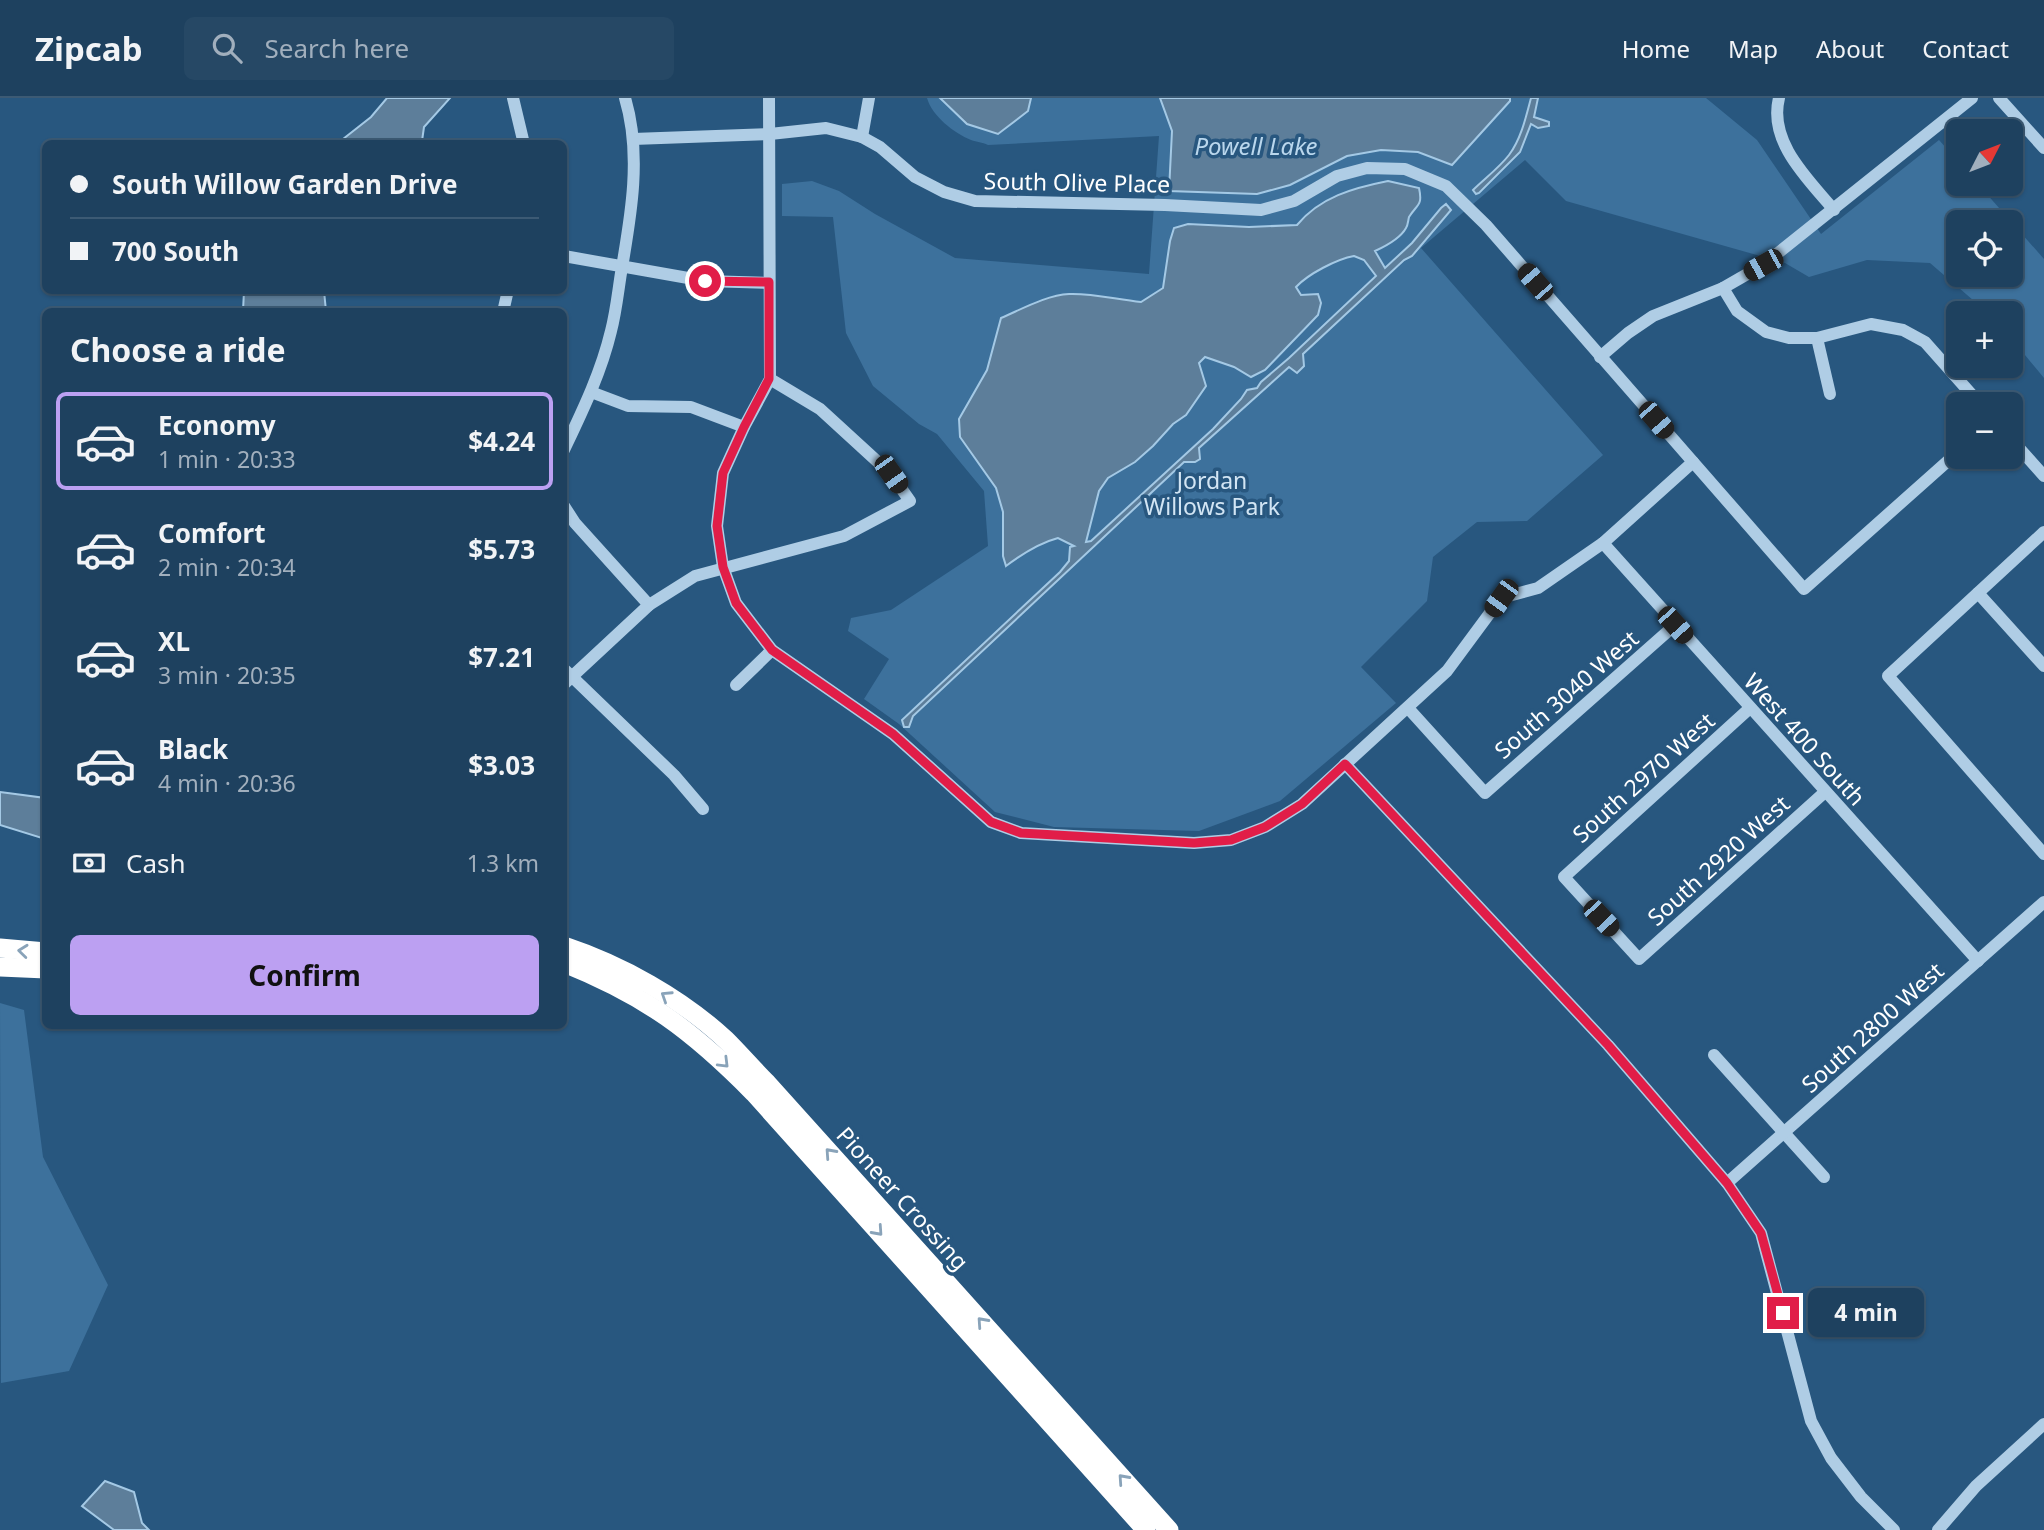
<!DOCTYPE html>
<html lang="en">
<head>
<meta charset="utf-8">
<style>
  :root { --surface:#1e415f; --page:#264865; --text:#f1f3f6; --muted:#a1afbd; --line:#3c5a74; --accent:#bca0f2 }
  body { margin:0; font-family:"Noto Sans",sans-serif; background:var(--page); color:var(--text); height:100vh; display:flex; flex-direction:column; font-size:26px; white-space:nowrap }
  * { box-sizing:border-box; margin:0 }
  p { font-size:23px; color:var(--muted) }
  .icon { flex:none; width:38px; height:38px; fill:none; stroke:currentColor; stroke-width:2; stroke-linecap:round; stroke-linejoin:round }
  .map { position:relative; flex:1; overflow:hidden }
  .sheet { position:absolute; left:42px; top:210px; width:525px; height:721px; display:flex; flex-direction:column; background:var(--surface); border-radius:10px; box-shadow:0 2px 5px #0004,0 0 0 2px var(--line) }
  .sheet>* { flex:none }
  .banner { position:absolute; left:42px; top:42px; width:525px; height:154px; border-radius:10px; box-shadow:0 2px 5px #0004,0 0 0 2px var(--line); display:grid; align-content:center; height:154px; padding:0 28px; background:var(--surface) }
  .needle { width:46px; rotate:48deg }
  .controls { position:absolute; left:1946px; top:21px; display:grid; gap:14px }
  .controls a { display:grid; place-items:center; width:77px; height:77px; border-radius:10px; background:var(--surface); box-shadow:0 2px 5px #0004,0 0 0 2px var(--line); font-size:35px }
  .end { position:absolute; width:32px; height:32px; margin:-16px; border:9px solid #e11d48; background:#fff; box-shadow:0 0 0 4px #fff }
  .from { border-radius:50% }
  .bubble { position:absolute; height:49px; border-radius:10px; background:var(--surface); box-shadow:0 2px 5px #0004,0 0 0 2px var(--line); font-size:23px; font-weight:700; line-height:49px; text-align:center }
  .car { position:absolute; width:21px; height:42px; margin:-21px -10px; border-radius:9px; box-shadow:0 0 5px 2px #0007; background:linear-gradient(#222 24%,#8ab4d8 0 40%,#222 0 76%,#8ab4d8 0 86%,#222 0) }
  .banner b { display:flex; align-items:center; gap:24px; height:66px; font-size:26px }
  .banner b+b { border-top:2px solid var(--line) }
  .banner i { width:18px; height:18px; background:var(--text) }
  ul { padding:0; list-style:none }
  li { display:flex; align-items:center; gap:21px; height:98px; margin:0 14px 10px; padding:0 14px; border:4px solid transparent; border-radius:10px }
  li div { flex:1 }
  li b { display:block; font-size:26px }
  li em { font-style:normal; font-weight:700 }
  li.current { border-color:var(--accent) }
  li>.icon { width:63px; height:63px; stroke-width:1.5 }
  h2 { padding:0 28px; font-size:32px; line-height:84px }
  .pay { display:flex; align-items:center; gap:18px; height:77px; padding:0 28px; font-size:26px }
  .pay p { margin-inline-start:auto }
  .button { display:flex; gap:14px; margin-top:auto; padding:14px 28px }
  .button a { flex:1; height:80px; border-radius:10px; background:var(--accent); color:#111; font-size:28px; font-weight:700; line-height:80px; text-align:center }
  header { display:flex; align-items:center; gap:42px; box-sizing:border-box; height:98px; padding:0 35px; background:var(--surface); border-bottom:2px solid var(--line) }
  header strong { font-size:33px }
  nav { display:flex; gap:38px; margin-inline-start:auto; font-size:24px }
  .search { width:490px; height:63px; background:var(--page); display:flex; align-items:center; gap:18px; box-sizing:border-box; padding:0 24px; border-radius:10px; color:var(--muted); font-size:26px }
  .map>svg:first-child { display:block }
</style>
</head>
<body>
<header>
<strong>Zipcab</strong>
<div class="search"><svg class="icon" aria-label="search" viewBox="0 0 24 24"><circle cx="10" cy="10" r="6"/><path d="M15 15l6 6"/></svg>Search here</div>
<nav><a>Home</a><a>Map</a><a>About</a><a>Contact</a></nav>
</header>
<div class="map">
<svg width="2044" height="1432" viewBox="0 0 2044 1432">
  <rect width="100%" height="100%" fill="#28577f"/>
  <g fill="#3d719c" fill-rule="evenodd">
    <path d="M927,0H1706L1757,42L1821,136L1939,42L1958,63V86H1978L2044,161V280L2011,240V215H1988L1930,165L1867,162L1809,179L1785,165L1566,103L1525,62L1421,150L1603,357L1527,423L1477,424L1433,459L1427,503L1361,569L1396,605L1280,703L1199,733L1054,729L995,714L899,626L864,601L889,561L848,533L851,520L891,512L988,448L984,393L937,336L919,326L873,288L846,235L833,119L782,118V86L812,83L839,93L875,116L955,160L1149,176L1159,38L988,47C982,44 977,44 971,42C954,35 932,18 927,0ZM1958,124H2011V177H1958Z"/>
    <polygon points="0,905 24,912 43,1059 108,1187 69,1273 1,1285"/>
  </g>
  <g fill="#5d7e9a" stroke="#a4c9e5" stroke-width="2" fill-rule="evenodd">
    <polygon points="387,0 450,0 424,29 422,43 420,45 338,45 371,19"/>
    <polygon points="940,0 1031,0 1028,13 998,36 967,26"/>
    <polygon points="1160,0 1510,0 1510,3 1452,67 1418,54 1381,52 1347,58 1290,87 1257,96 1169,93 1172,33"/>
    <path d="M1531,0H1538L1534,19L1549,24V28L1538,30L1531,26L1520,54L1479,95L1476,96L1473,92C1484,81 1499,70 1509,57C1521,41 1526,19 1531,0Z"/>
    <path d="M1388,83L1419,90C1423,108 1417,106 1409,119C1408,123 1408,127 1406,130C1400,141 1386,148 1375,153L1385,170L1412,145L1441,110L1446,106L1451,112L1412,158L1404,162L1303,256L1304,268L1297,275L1289,269L1199,350L1200,361L1195,364H1184L913,618L909,629H904L902,622L1060,474L1069,463L1070,449L1074,448L1058,440C1039,445 1022,456 1006,468L1003,458V414L996,390L960,339L959,321L987,272L1001,220C1022,211 1047,197 1069,196C1093,195 1118,202 1141,204L1163,190L1170,143L1174,130L1188,126L1249,129L1297,127C1320,99 1353,90 1388,83ZM1354,158L1364,162L1376,178L1289,260L1261,284L1257,290L1247,292L1241,301L1213,331L1091,443L1086,444L1099,393L1108,380L1135,364L1153,348L1173,326L1186,317L1206,288L1199,265L1205,259L1234,269L1251,279L1265,272L1318,217L1321,205L1318,196L1301,197L1296,189C1308,176 1337,161 1354,158Z"/>
    <polygon points="244,193 324,193 326,213 243,213"/>
    <polygon points="0,694 45,700 45,741 0,727"/>
    <polygon points="105,1383 134,1394 142,1425 149,1432 114,1432 82,1408"/>
  </g>
  <g fill="none" stroke-linecap="round" stroke-linejoin="round">
    <g stroke="#afcde5" stroke-width="12">
      <polyline points="513,0 524,46"/>
      <polyline points="769,0 770,281 744,329 723,375 717,428 723,469 736,505 772,552 893,636 991,724 1021,735 1194,745 1231,742 1265,729 1302,706 1447,573 1501,500 1538,490 1603,445 1693,364"/>
      <path d="M1779,0C1768,44 1808,81 1834,112"/>
      <polyline points="1999,0 2044,50"/>
      <polyline points="862,39 869,0"/>
      <polyline points="633,41 770,36 826,30 862,39 880,49 915,79 944,94 975,103 1165,107 1261,112 1294,103 1337,78 1367,70 1405,71 1446,88 1486,127 1804,491 1958,354"/>
      <polyline points="564,158 705,183 769,185"/>
      <polyline points="1723,190 1737,213 1766,234 1789,240 1817,240 1871,226 1903,232 1925,244 1980,306"/>
      <polyline points="503,214 508,192"/>
      <polyline points="1817,240 1830,296"/>
      <polyline points="1600,259 1628,235 1653,218 1723,190 1763,167 1972,0"/>
      <polyline points="591,294 628,308 691,309 744,329"/>
      <polyline points="2011,341 2044,378"/>
      <path d="M564,352C582,314 601,275 611,233C616,214 618,194 621,175C631,118 642,56 625,0"/>
      <polyline points="564,408 575,425 649,507"/>
      <polyline points="2044,434 1888,578 2044,756"/>
      <polyline points="1603,445 1978,863"/>
      <polyline points="1978,495 2044,568"/>
      <polyline points="564,571 674,677 703,711"/>
      <polyline points="564,586 649,507 695,478 844,438 910,403 891,376 820,311 770,281"/>
      <polyline points="736,587 772,552"/>
      <polyline points="1408,610 1485,695 1675,527"/>
      <polyline points="1750,610 1564,779 1639,861 1825,694"/>
      <polyline points="1345,666 1608,947 1727,1085 1761,1135 1811,1323 1831,1360 1861,1399 1894,1432"/>
      <polyline points="1714,957 1824,1079"/>
      <polyline points="1727,1085 2044,804"/>
      <polyline points="1938,1432 1976,1388 2044,1326"/>
    </g>
    <g stroke="#fff" stroke-width="19">
      <path d="M564,848C621,867 681,900 726,942C740,956 753,971 767,985L1169,1432"/>
      <polyline points="0,850 46,854"/>
      <path d="M564,865C646,898 692,932 754,995L1146,1432"/>
      <polyline points="0,869 46,871"/>
    </g>
  </g>
  <defs><path id="oneway-chevron" d="M-2-3.5L2.5 0L-2 3.5" fill="none" stroke-width="1.6" stroke-linecap="round" stroke-linejoin="round" transform="scale(1.75)"/></defs>
  <g stroke="#89a3b9">
    <use href="#oneway-chevron" transform="translate(23 853) rotate(-174)"/>
    <use href="#oneway-chevron" transform="translate(666 898) rotate(-147)"/>
    <use href="#oneway-chevron" transform="translate(724 965) rotate(45)"/>
    <use href="#oneway-chevron" transform="translate(830 1055) rotate(-132)"/>
    <use href="#oneway-chevron" transform="translate(878 1133) rotate(48)"/>
    <use href="#oneway-chevron" transform="translate(982 1224) rotate(-132)"/>
    <use href="#oneway-chevron" transform="translate(1123 1381) rotate(-132)"/>
  </g>
  <g fill="none" stroke-linecap="round" stroke-linejoin="round">
    <polyline stroke="#e11d48" stroke-width="9" points="705,183 769,184 769,281 744,329 723,375 717,428 723,469 736,505 772,552 893,636 991,724 1021,735 1194,745 1231,742 1265,729 1302,706 1345,666 1608,947 1727,1085 1761,1135 1783,1215"/>
  </g>
  <g text-anchor="middle" dominant-baseline="central" stroke-width="7" stroke-linejoin="round" paint-order="stroke">
    <g font-size="23" fill="#fff" stroke="#28577f">
      <text transform="translate(1077 84) rotate(1)">South Olive Place</text>
      <text transform="translate(1566 596) rotate(-41)">South 3040 West</text>
      <text transform="translate(1805 641) rotate(48)">West 400 South</text>
      <text transform="translate(1643 679) rotate(-42)">South 2970 West</text>
      <text transform="translate(1718 762) rotate(-42)">South 2920 West</text>
      <text transform="translate(1872 929) rotate(-42)">South 2800 West</text>
      <text transform="translate(903 1100) rotate(48)">Pioneer Crossing</text>
    </g>
    <g font-size="23" fill="#d2e5f4" stroke="#28577f">
      <text x="1212" y="382">Jordan<tspan x="1212" dy="26">Willows Park</tspan></text>
    </g>
    <g font-size="24" font-style="italic" fill="#bad7ed" stroke="#28577f">
      <text x="1256" y="47">Powell Lake</text>
    </g>
  </g>
</svg>
<div class="controls">
<a><svg class="needle" viewBox="-14 -14 28 28"><path d="M0-13l5 13h-10z" fill="#e53935"/><path d="M0 13l5-13h-10z" fill="#a1afbd"/></svg></a>
<a><svg class="icon" aria-label="locate" viewBox="0 0 24 24"><circle cx="12" cy="12" r="6"/><path d="M12 2v4M12 18v4M2 12h4M18 12h4"/></svg></a>
<a>+</a>
<a>−</a>
</div>
<i class="end from" style="left:705px;top:183px"></i>
<i class="end" style="left:1783px;top:1215px"></i>
<div class="bubble" style="left:1808px;top:1190px;width:116px">4 min</div>
<i class="car" style="left:1763px;top:167px;rotate:241deg"></i>
<i class="car" style="left:1535px;top:184px;rotate:319deg"></i>
<i class="car" style="left:1656px;top:322px;rotate:139deg"></i>
<i class="car" style="left:891px;top:376px;rotate:145deg"></i>
<i class="car" style="left:1501px;top:500px;rotate:216deg"></i>
<i class="car" style="left:1675px;top:527px;rotate:138deg"></i>
<i class="car" style="left:1601px;top:820px;rotate:137deg"></i>
<div class="banner">
<b><i class="from"></i>South Willow Garden Drive</b>
<b><i></i>700 South</b>
</div>
<section class="sheet">
<h2>Choose a ride</h2>
<ul>
<li class="current"><svg class="icon" aria-label="car" viewBox="0 0 24 24"><path d="M5 17H2v-5l4-1 3-4h7l3 4 3 1v5h-3M9 17h6M6 11h13"/><circle cx="7" cy="17" r="2"/><circle cx="17" cy="17" r="2"/></svg><div><b>Economy</b><p>1 min · 20:33</p></div><em>$4.24</em></li>
<li><svg class="icon" aria-label="car" viewBox="0 0 24 24"><path d="M5 17H2v-5l4-1 3-4h7l3 4 3 1v5h-3M9 17h6M6 11h13"/><circle cx="7" cy="17" r="2"/><circle cx="17" cy="17" r="2"/></svg><div><b>Comfort</b><p>2 min · 20:34</p></div><em>$5.73</em></li>
<li><svg class="icon" aria-label="car" viewBox="0 0 24 24"><path d="M5 17H2v-5l4-1 3-4h7l3 4 3 1v5h-3M9 17h6M6 11h13"/><circle cx="7" cy="17" r="2"/><circle cx="17" cy="17" r="2"/></svg><div><b>XL</b><p>3 min · 20:35</p></div><em>$7.21</em></li>
<li><svg class="icon" aria-label="car" viewBox="0 0 24 24"><path d="M5 17H2v-5l4-1 3-4h7l3 4 3 1v5h-3M9 17h6M6 11h13"/><circle cx="7" cy="17" r="2"/><circle cx="17" cy="17" r="2"/></svg><div><b>Black</b><p>4 min · 20:36</p></div><em>$3.03</em></li>
</ul>
<div class="pay"><svg class="icon" aria-label="cash" viewBox="0 0 24 24"><path d="M3 7h18v10H3z"/><circle cx="12" cy="12" r="2"/></svg>Cash<p>1.3 km</p></div>
<div class="button"><a>Confirm</a></div>
</section>
</div>
</body>
</html>
